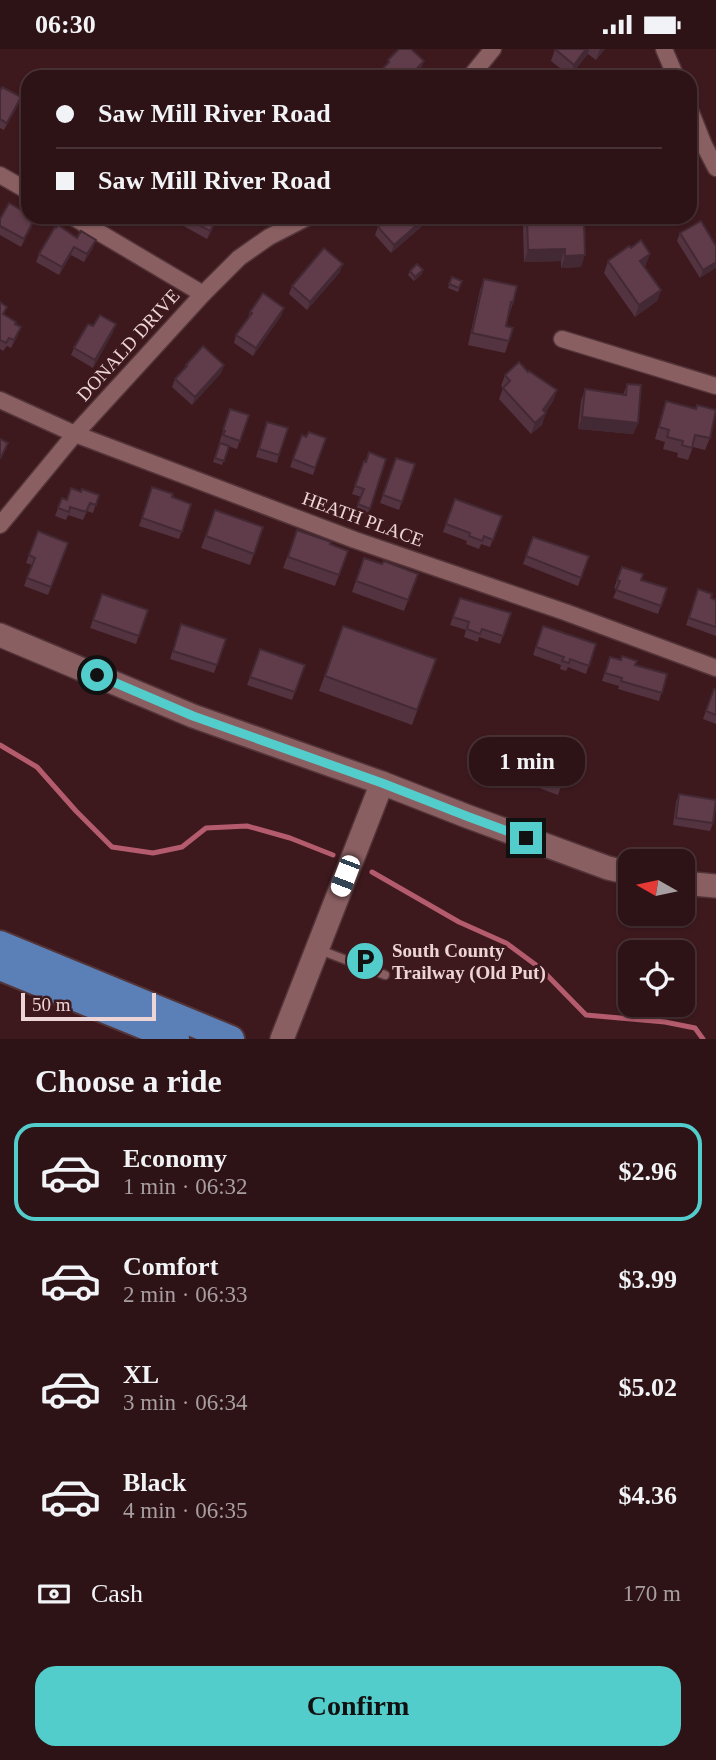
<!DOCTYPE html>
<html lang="en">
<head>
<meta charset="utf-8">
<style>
  :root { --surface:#2e1316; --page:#3a2023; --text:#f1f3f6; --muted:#a79ea1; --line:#493235; --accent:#53cdcb }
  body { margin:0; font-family:"Times New Roman",serif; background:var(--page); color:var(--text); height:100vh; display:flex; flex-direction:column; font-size:26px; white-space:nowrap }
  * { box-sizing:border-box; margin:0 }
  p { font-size:23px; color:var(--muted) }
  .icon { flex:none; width:38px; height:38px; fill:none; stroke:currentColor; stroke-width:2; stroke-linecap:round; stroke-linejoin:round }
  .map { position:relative; height:990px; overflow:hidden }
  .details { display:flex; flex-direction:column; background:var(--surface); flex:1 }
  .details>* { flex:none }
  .hud { position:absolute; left:21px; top:21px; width:676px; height:154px; border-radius:21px; box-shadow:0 2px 5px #0004,0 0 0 2px var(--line); display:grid; align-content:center; height:154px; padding:0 35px; background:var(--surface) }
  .needle { width:46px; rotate:279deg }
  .tools { position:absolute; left:618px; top:800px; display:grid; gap:14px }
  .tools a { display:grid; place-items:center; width:77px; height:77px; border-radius:14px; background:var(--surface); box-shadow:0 2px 5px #0004,0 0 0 2px var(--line); font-size:35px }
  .scale { position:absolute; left:21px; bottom:18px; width:135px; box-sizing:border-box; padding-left:7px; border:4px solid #edd4d6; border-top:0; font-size:19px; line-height:24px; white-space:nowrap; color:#edd4d6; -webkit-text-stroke:5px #3d191e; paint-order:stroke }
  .end { position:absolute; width:32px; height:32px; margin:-16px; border:9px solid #53cdcb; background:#111; box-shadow:0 0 0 4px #111 }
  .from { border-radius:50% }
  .bubble { position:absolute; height:49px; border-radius:21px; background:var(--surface); box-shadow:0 2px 5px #0004,0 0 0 2px var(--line); font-size:23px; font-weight:800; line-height:49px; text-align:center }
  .car { position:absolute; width:21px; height:42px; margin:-21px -10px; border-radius:9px; box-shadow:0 0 5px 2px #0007; background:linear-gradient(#fff 24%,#345 0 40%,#fff 0 76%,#345 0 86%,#fff 0) }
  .hud b { display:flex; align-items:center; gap:24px; height:66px; font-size:26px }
  .hud b+b { border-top:2px solid var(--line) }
  .hud i { width:18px; height:18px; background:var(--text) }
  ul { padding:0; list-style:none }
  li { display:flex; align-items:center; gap:21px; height:98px; margin:0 14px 10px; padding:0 21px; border:4px solid transparent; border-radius:21px }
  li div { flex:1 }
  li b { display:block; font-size:26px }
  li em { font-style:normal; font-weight:800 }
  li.on { border-color:var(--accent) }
  li>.icon { width:63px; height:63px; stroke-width:1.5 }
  h2 { padding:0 35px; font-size:32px; line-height:84px }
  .pay { display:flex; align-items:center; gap:18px; height:77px; padding:0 35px; font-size:26px }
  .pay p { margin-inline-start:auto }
  .action { display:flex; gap:14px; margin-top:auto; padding:14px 35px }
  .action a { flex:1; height:80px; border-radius:21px; background:var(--accent); color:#111; font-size:28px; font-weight:800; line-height:80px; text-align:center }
  .status { display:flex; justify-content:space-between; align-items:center; height:49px; padding:0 35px; background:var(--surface); direction:ltr }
  .status svg { height:19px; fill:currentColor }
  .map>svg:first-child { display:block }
</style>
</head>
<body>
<div class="status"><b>06:30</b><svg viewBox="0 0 49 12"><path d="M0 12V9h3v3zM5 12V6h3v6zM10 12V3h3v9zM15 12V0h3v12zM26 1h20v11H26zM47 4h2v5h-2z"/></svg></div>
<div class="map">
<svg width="716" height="990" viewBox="0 0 716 990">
  <rect width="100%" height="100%" fill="#3d191e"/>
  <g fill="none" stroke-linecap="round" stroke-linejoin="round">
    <g stroke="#b45c6d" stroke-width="5">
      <polyline points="0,696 37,718 76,762 112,798 153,804 182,798 206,779 247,777 290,789 333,806"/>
      <polyline points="372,823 459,873 506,894 540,919 586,966 665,973 695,979 703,990"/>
    </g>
    <defs>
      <polyline id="service" points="320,901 385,926"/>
      <g id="minor">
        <polyline points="664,0 676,28"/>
        <polyline points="470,28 493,0"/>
        <polyline points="690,61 704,96 716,119"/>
        <polyline points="0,126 28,142"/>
        <polyline points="73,168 203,245"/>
        <polyline points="562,290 716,337"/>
        <polyline points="0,351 75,385 355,491 565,563 716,619"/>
        <polyline points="0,476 75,385 203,245 239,209 269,188 308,168"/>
      </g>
      <g id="secondary">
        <polyline points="0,586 193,667 382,734 469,768 608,819 630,824"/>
        <polyline points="682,834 716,837"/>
        <polyline points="282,990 382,734"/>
      </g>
      <g id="trunk">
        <polyline points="0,895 231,990"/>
        <polyline points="0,918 176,990"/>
      </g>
    </defs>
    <use href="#service" stroke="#533539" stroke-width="11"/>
    <use href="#minor" stroke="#533539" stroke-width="19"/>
    <use href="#secondary" stroke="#533539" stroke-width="26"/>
    <use href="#trunk" stroke="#533539" stroke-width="30"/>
    <use href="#service" stroke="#8a5f62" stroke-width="8"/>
    <use href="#minor" stroke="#8a5f62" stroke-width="16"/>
    <use href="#secondary" stroke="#8a5f62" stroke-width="23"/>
    <use href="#trunk" stroke="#5b80b7" stroke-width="26"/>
  </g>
  <g fill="#533340">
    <polygon points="555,0 605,0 596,11 588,5 570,27 551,12"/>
    <polygon points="0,42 21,48 18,56 4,81 0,79"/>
    <polygon points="174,168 219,168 207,190 173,171"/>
    <polygon points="390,168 430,168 429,171 391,204 375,186 378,178"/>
    <polygon points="525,168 554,168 554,174 581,218 561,219 561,212 524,213 523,175"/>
    <polygon points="35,169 32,177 21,198 0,186 0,170"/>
    <polygon points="680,184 716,197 700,229 677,192"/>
    <polygon points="77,189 93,199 84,213 71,206 59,226 36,213 39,205"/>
    <polygon points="608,212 646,216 644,217 661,241 657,252 635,268 604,224"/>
    <polygon points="410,222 422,225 414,232 408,226"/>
    <polygon points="340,223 307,261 289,245 292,237"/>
    <polygon points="452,228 462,232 458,243 448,239"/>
    <polygon points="484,230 513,254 509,266 508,265 506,277 509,292 505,304 468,296 480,241"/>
    <polygon points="0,253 4,266 15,275 18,286 11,299 7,297 3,302 0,300"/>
    <polygon points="284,259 281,267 253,307 234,294 236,286 247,271 250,263"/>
    <polygon points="93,277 113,283 93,319 71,306 74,299"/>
    <polygon points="186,316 224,316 221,324 192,356 172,338 175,330 184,320"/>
    <polygon points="528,323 557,341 553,352 545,364 542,376 531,385 499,350 503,339 501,337 505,326"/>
    <polygon points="627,335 638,374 633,385 578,380 581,352 585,340 623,346"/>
    <polygon points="666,352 710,389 705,401 693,398 688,411 677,408 678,404 663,400 665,393 655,390 662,364"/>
    <polygon points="230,360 249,366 237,400 225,396 229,397 222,416 213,413"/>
    <polygon points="264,381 279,406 277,414 256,408"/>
    <polygon points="302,386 306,388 326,389 313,426 290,418"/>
    <polygon points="396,409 415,415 399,461 380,454"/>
    <polygon points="386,410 367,468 355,463 361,448 352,445 364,412 366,413"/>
    <polygon points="152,438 172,448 191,455 179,490 139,477"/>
    <polygon points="81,443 99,446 93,464 87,462 83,471 68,466 66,471 55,467 62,449 67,451"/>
    <polygon points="455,450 502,467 490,498 481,495 479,500 466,495 467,492 443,483"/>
    <polygon points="215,461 263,478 250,516 201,499"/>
    <polygon points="297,481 330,495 348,502 335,537 283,519"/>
    <polygon points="533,488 589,507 578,537 523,515"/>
    <polygon points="68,494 48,546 24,537 32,516 26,514 29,506"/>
    <polygon points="364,509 382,515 418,525 404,562 352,543"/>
    <polygon points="622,518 641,531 667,539 658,565 613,549 617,540 614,539"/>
    <polygon points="698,540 711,549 716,551 716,587 686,576"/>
    <polygon points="102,545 148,561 136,595 90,579"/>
    <polygon points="460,549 511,564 500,595 479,588 478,593 464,588 466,581 450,576"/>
    <polygon points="181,575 226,590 214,624 170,610"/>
    <polygon points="343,577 436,610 412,676 319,642"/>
    <polygon points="543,577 596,595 586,625 568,618 566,622 560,620 561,616 533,606"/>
    <polygon points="260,600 305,616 292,651 247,636"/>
    <polygon points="610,608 667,625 659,652 618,640 619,637 602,632"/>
    <polygon points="714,640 716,641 716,675 703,670"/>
    <polygon points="527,689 572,706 558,746 512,729"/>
    <polygon points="679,745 713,774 710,782 673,776 676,753"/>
  </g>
  <g fill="#432934">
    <polygon points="586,0 589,0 588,5 570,27 574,16"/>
    <polygon points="600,0 605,0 596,11"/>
    <polygon points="424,12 421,20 414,28 409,28"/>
    <polygon points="21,48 18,56 4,81 7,74"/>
    <polygon points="218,168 219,168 207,190 210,182"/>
    <polygon points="426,168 430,168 429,171 391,204 394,196"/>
    <polygon points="35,169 32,177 21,198 24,190"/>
    <polygon points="96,191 93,199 84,213 87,205"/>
    <polygon points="74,198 71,206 59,226 62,218"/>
    <polygon points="565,200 561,212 524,213 528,201"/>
    <polygon points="650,205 646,216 636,223 640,212"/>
    <polygon points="585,206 581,218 561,219 565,207"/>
    <polygon points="716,213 716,219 700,229 703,221"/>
    <polygon points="343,215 340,223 307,261 310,253"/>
    <polygon points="423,221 422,225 414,232 415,228"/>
    <polygon points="661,241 657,252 635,268 639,256"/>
    <polygon points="284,259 281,267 253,307 256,299"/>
    <polygon points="116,275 113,283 93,319 95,311"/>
    <polygon points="21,278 18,286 11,299 14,291"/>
    <polygon points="224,316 221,324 192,356 195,348"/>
    <polygon points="557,341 553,352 543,366 546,364 542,376 531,385 535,374"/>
    <polygon points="582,368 638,374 633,385 578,380"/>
  </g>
  <g fill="#603b4a" stroke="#432934" stroke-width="2">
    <polygon points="399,0 411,0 424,12 409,28 375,28 389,13 388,11"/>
    <polygon points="555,0 586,0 574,16"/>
    <polygon points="532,23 538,28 528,28"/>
    <polygon points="2,38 21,48 7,74 0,70 0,42"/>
    <polygon points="9,154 28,165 28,168 35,169 24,190 0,177 0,170"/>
    <polygon points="185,168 218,168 210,182"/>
    <polygon points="390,168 426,168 394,196 378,178"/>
    <polygon points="527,168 554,168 554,174 584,173 585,206 565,207 565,200 528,201"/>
    <polygon points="701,172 716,197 716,213 703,221 680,184"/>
    <polygon points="58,176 77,189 81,182 96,191 87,205 74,198 62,218 39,205 55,178 56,179"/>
    <polygon points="641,191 650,205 640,212 661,241 639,256 608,212 629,197 631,199"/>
    <polygon points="324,199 343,215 310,253 292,237"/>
    <polygon points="417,215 423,221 415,228 410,222"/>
    <polygon points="452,228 462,232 459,239 449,235"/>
    <polygon points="484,230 517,237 513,254 511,253 506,277 513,279 509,292 472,284"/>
    <polygon points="263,244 284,259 256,299 236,286 252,264 250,263"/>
    <polygon points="0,253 7,258 3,265 16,273 15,275 21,278 14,291 9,289 6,294 0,291"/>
    <polygon points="100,266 116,275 95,311 74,299 88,275 93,277"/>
    <polygon points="203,297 224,316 195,348 175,330 187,317 186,316"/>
    <polygon points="519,313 528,323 529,322 557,341 543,361 546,364 535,374 503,339 510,332 505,326"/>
    <polygon points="627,335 641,336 638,374 582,368 585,340 626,346"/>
    <polygon points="666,352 696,360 697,356 716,361 710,389 695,386 692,399 682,396 683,392 667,388 669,381 659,378"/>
    <polygon points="230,360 249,366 240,392 223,386 225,382 223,381"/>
    <polygon points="267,373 288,379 279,406 259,400"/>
    <polygon points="309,383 326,389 315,419 293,410 302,386 306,388"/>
    <polygon points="0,390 8,394 0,410"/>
    <polygon points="220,394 229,397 224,412 215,409"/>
    <polygon points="369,403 386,410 370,460 358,455 364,440 355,437 364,412 366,413"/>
    <polygon points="396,409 415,415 402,453 383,446"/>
    <polygon points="152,438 173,445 172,448 191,455 182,483 142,469"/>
    <polygon points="71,439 81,443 82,440 99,446 96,456 90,454 86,463 70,458 69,463 58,459 62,449 67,451"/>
    <polygon points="455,450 502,467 493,491 484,487 482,492 469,487 470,484 446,475"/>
    <polygon points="215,461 263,478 254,505 206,487"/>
    <polygon points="297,481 331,493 330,495 348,502 339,526 288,508"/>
    <polygon points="38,482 68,494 51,538 27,529 35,509 29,506"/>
    <polygon points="533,488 589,507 581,529 526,507"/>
    <polygon points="364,509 382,515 384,512 418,525 408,551 356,532"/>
    <polygon points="622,518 643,525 641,531 667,539 661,557 616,541 620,532 617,531"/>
    <polygon points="698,540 712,545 711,549 716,551 716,578 689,569"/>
    <polygon points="102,545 148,561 139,587 93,571"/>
    <polygon points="460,549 511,564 503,587 482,580 480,585 467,580 469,573 453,568"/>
    <polygon points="181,575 226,590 217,616 173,602"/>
    <polygon points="343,577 436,610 417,661 325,627"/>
    <polygon points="543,577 596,595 589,617 570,610 569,614 562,612 564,608 536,598"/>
    <polygon points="260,600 305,616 295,643 250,628"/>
    <polygon points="622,607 637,612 635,616 667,625 662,644 621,632 622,629 605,624 610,608 621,611"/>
    <polygon points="714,640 716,641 716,666 706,662"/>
    <polygon points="527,689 572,706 562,734 516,718"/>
    <polygon points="679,745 716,751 713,774 676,769"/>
  </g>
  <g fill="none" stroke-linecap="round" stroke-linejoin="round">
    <polyline stroke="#53cdcb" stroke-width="9" points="97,626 193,667 382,734 469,768 526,789"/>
  </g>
  <defs>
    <symbol id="parking-disc" viewBox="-11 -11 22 22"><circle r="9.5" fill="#53cdcb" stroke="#3d191e"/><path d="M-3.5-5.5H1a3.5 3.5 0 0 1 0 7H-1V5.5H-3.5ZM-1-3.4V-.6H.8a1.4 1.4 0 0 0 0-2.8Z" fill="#111"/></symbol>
  </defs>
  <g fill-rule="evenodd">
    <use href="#parking-disc" x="343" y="890" width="44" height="44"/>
  </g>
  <g text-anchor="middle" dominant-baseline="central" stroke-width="6" stroke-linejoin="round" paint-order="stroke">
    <g font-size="19" fill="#edd4d6" stroke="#3d191e">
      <text transform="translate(128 296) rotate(-48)">DONALD DRIVE</text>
      <text transform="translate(363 470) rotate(20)">HEATH PLACE</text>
    </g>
    <g font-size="19" font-weight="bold" fill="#edd4d6" stroke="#3d191e" text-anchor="start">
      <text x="392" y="901">South County<tspan x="392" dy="22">Trailway (Old Put)</tspan></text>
    </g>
  </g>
</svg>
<div class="tools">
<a><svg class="needle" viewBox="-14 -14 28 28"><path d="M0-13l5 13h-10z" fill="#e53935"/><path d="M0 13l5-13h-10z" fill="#a79ea1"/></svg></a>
<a><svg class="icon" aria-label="locate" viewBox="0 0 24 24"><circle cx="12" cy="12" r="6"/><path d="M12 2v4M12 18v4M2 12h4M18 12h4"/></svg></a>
</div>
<div class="scale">50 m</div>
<i class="end from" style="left:97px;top:626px"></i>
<i class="end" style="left:526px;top:789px"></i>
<div class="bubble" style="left:469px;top:688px;width:116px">1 min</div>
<i class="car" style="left:345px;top:827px;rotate:201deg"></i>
<div class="hud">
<b><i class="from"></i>Saw Mill River Road</b>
<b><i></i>Saw Mill River Road</b>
</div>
</div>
<section class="details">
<h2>Choose a ride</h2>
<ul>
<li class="on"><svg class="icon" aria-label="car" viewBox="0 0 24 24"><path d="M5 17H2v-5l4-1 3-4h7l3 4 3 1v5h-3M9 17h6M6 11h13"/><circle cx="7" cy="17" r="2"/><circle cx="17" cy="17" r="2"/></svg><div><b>Economy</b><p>1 min · 06:32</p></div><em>$2.96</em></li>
<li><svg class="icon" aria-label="car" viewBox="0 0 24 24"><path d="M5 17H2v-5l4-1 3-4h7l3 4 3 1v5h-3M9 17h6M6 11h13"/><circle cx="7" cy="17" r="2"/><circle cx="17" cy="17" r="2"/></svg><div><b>Comfort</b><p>2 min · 06:33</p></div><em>$3.99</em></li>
<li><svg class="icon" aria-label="car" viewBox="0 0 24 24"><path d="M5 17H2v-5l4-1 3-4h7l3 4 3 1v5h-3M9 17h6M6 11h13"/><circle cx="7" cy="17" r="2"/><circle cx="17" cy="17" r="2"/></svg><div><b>XL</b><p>3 min · 06:34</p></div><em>$5.02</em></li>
<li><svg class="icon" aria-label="car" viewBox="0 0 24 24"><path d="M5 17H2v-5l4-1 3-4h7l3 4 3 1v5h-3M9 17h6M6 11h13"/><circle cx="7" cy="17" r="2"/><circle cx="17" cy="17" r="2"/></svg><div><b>Black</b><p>4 min · 06:35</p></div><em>$4.36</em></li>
</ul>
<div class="pay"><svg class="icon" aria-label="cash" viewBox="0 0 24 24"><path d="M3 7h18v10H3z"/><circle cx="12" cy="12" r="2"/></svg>Cash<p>170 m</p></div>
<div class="action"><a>Confirm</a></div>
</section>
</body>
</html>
